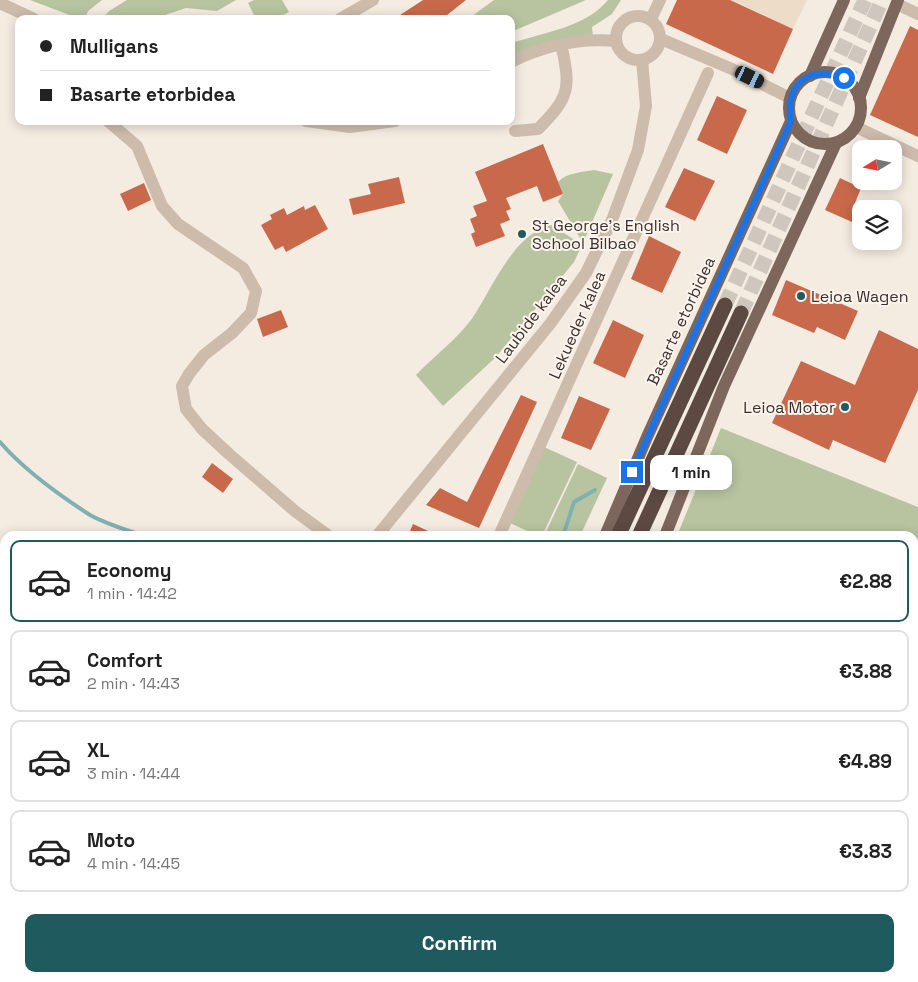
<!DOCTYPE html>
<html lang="en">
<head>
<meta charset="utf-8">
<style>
  :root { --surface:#fff; --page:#f2f2f2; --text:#222; --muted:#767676; --line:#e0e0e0; --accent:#1f5a5e }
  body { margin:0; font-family:"Space Grotesk",sans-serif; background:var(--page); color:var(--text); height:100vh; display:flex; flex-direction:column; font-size:19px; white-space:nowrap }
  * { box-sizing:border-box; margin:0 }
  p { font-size:16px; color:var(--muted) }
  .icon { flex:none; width:28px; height:28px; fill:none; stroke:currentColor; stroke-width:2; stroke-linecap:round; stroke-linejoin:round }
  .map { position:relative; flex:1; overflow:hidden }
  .drawer { position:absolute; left:0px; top:531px; width:919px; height:451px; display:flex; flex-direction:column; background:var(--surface); border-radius:15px 15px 0 0; box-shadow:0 2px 12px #0003 }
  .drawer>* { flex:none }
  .guide { position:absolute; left:15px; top:15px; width:500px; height:110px; border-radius:10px; box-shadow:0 2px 12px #0003; display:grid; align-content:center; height:110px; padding:0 25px; background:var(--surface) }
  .needle { width:32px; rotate:260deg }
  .tools { position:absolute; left:852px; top:140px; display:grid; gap:10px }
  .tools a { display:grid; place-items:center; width:50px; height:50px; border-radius:10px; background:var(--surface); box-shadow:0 2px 12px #0003; font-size:25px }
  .end { position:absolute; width:22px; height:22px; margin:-11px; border:6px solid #1a73e8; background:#fff; box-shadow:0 0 0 2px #fff }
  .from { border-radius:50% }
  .bubble { position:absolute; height:35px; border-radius:10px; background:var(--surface); box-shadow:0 2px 12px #0003; font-size:16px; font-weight:600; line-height:35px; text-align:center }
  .car { position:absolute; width:15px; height:30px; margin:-15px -8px; border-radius:6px; box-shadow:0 0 4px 1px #0007; background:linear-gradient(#222 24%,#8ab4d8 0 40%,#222 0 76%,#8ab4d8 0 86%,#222 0) }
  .guide b { display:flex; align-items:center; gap:18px; height:48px; font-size:19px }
  .guide b+b { border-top:1px solid var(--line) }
  .guide i { width:12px; height:12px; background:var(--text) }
  ul { padding:9px 0 0; list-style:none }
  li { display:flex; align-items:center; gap:15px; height:82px; margin:0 10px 8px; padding:0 15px; border:2px solid var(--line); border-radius:10px }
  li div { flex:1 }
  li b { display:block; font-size:19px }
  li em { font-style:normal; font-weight:600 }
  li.on { border-color:var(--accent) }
  li>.icon { width:45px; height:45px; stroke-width:1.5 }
  .primary-button { display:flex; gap:10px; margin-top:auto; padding:10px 25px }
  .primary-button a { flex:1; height:58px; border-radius:10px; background:var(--accent); color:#fff; font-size:20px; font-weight:600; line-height:58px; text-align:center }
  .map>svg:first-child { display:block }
</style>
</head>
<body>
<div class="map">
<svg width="918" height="982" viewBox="0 0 918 982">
  <rect width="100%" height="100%" fill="#f4ebe1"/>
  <g fill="#b8c4a0">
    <polygon points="30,0 102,0 88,11 85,19 80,19"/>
    <polygon points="127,0 236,0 217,11 186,8 153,19 102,19 109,11"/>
    <polygon points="254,0 282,0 289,12 275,19 256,19 248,3"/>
    <polygon points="494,0 586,0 511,32 511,19 468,19"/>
    <path d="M608,0H621L612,14L592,27L593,36L511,58V43C543,33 586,27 608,0Z"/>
    <path d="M594,170L613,174L583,243L558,201L563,194L558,182C566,173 582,172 594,170Z"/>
    <path d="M552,225L582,245L574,262L495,358L443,406L416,375C433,357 456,340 471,320C492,290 512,234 552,225Z"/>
    <polygon points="721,428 918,507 918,944 914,942 914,536 677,536"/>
    <polygon points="544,447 577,462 542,536 538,536 510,523"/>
    <polygon points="578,464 607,478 580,536 544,536"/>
    <polygon points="690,978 756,978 753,982 688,982"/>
  </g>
  <polygon fill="#ecdcc8" points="731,0 807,0 793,29"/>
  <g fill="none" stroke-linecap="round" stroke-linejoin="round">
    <g stroke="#7fb0b2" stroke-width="4">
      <path d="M0,442C24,470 59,495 90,515C106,524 127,530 144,536"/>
      <polyline points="563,536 574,502 595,490"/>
    </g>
  </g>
  <g fill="#c8694b">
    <polygon points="423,0 466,0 442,19 394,19"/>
    <polygon points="677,0 730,0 793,29 773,74 666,24"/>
    <polygon points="910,26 918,30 918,137 870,115"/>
    <polygon points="717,96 747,110 727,154 697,140"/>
    <polygon points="543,144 563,194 543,202 537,186 506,198 511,209 506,211 510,220 500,224 505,236 476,247 471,234 475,232 470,219 477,216 473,206 487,201 475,172"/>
    <polygon points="684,168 715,181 695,221 665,207"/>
    <polygon points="399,177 405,203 353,215 349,199 371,194 368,184"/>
    <polygon points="840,178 861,188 855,203 861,206 861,226 825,210"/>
    <polygon points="144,183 151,200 128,211 120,194"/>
    <polygon points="315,205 328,229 286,252 283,246 275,250 261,225 272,219 270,215 284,208 287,215 304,206 305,210"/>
    <polygon points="649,236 681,252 662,293 631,279"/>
    <polygon points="786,280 858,311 845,340 817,327 814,333 772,315"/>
    <polygon points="281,310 288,327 263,337 257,319"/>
    <polygon points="613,320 644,335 625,378 593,363"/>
    <polygon points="879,330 918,349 918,390 885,463 833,440 829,450 772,423 801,361 855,385"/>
    <polygon points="521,395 537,402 479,528 426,505 440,488 467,502"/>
    <polygon points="579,396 610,409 591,450 561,438"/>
    <polygon points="212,463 233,479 223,493 202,477"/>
    <polygon points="413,524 439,536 408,536"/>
  </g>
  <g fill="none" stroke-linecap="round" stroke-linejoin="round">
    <g stroke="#cfc6bd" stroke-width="15" stroke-dasharray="15 8" stroke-linecap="butt">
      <polyline points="725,305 865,0"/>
      <polyline points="741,313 882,0"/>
    </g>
    <g stroke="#cdbbac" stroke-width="12">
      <polyline points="0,3 34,19"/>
      <polyline points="897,4 918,14"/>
      <circle cx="638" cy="38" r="22"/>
      <polyline points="340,19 373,0"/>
      <polyline points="651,19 660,0"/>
      <polyline points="661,39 732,69 790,98"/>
      <path d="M511,62C545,45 579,38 616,41"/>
      <polyline points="108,121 137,146 162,206 178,224 243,268 256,291 251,313 232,333 204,355 189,374 182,386 186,409 202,429 229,454 296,512 329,536"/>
      <polyline points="306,121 350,127 395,121"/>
      <polyline points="856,127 918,156"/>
      <path d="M515,131L538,129C570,97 571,88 561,44"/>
      <polyline points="377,536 550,324 586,273 612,220 638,150 646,106 642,60"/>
      <polyline points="499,536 708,73"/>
      <polyline points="0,755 5,774"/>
      <polyline points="0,788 5,788"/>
      <polyline points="0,953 5,908"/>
      <polyline points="151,978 165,978"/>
      <polyline points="204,978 214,982"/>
      <polyline points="386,982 388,978"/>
      <polyline points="669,982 671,978"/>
    </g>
    <g stroke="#7d675c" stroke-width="12">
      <circle cx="825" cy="108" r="36"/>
      <polyline points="810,76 844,0"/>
      <polyline points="859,98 898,0"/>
      <polyline points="605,536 647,437 791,121"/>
      <polyline points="665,536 724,386 836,143"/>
      <polyline points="467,982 469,978"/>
    </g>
    <g stroke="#5c4a42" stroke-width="15">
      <polyline points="618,536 725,305"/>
      <polyline points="639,536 741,313"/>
      <polyline points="409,982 411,978"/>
      <polyline points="433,982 435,978"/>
    </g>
  </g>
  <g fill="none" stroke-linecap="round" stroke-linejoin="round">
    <path stroke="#1a73e8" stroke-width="6" d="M632,472L791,121C784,85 810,64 844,78"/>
  </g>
  <g fill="#1f5a5e" stroke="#fbf5ee" stroke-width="2">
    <circle cx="522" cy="234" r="5"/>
    <circle cx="801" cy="296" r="5"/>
    <circle cx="845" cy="407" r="5"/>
  </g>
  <g text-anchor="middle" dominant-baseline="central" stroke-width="4" stroke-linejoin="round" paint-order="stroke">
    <g font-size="16" fill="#3b302b" stroke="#fbf5ee" text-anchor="start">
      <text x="532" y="225">St George's English<tspan x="532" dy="18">School Bilbao</tspan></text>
      <text x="811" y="296">Leioa Wagen</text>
      <text x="835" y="407" text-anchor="end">Leioa Motor</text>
    </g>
    <g font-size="16" fill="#3b302b" stroke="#fbf5ee">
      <text transform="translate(531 319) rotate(-53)">Laubide kalea</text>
      <text transform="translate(681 321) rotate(-65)">Basarte etorbidea</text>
      <text transform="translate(577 325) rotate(-66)">Lekueder kalea</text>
    </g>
  </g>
</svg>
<div class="tools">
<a><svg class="needle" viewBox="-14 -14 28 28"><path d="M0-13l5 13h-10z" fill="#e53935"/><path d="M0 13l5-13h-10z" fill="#767676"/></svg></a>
<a><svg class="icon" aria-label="layers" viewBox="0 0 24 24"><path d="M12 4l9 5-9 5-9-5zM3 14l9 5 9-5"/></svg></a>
</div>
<i class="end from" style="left:844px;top:78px"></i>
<i class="end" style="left:632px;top:472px"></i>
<div class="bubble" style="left:650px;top:455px;width:82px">1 min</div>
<i class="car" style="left:750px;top:77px;rotate:116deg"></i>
<div class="guide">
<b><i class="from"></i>Mulligans</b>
<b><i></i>Basarte etorbidea</b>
</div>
<section class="drawer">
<ul>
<li class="on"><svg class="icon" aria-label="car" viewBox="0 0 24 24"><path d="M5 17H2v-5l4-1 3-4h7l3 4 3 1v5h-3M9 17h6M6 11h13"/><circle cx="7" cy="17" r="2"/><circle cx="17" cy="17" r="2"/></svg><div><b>Economy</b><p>1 min · 14:42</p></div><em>€2.88</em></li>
<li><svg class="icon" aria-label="car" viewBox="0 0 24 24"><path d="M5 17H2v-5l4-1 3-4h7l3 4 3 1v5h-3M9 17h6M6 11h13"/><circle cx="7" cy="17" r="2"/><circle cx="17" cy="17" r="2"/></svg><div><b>Comfort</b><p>2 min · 14:43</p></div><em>€3.88</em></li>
<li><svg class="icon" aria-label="car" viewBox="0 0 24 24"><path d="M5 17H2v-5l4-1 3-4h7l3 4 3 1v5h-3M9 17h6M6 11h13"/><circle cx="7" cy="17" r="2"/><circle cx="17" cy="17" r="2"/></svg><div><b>XL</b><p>3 min · 14:44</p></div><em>€4.89</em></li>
<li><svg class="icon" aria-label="car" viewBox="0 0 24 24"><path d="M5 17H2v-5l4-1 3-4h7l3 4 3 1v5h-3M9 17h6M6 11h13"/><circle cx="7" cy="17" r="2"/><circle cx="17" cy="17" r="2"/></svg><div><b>Moto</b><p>4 min · 14:45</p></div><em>€3.83</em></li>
</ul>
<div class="primary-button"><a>Confirm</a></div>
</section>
</div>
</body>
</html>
